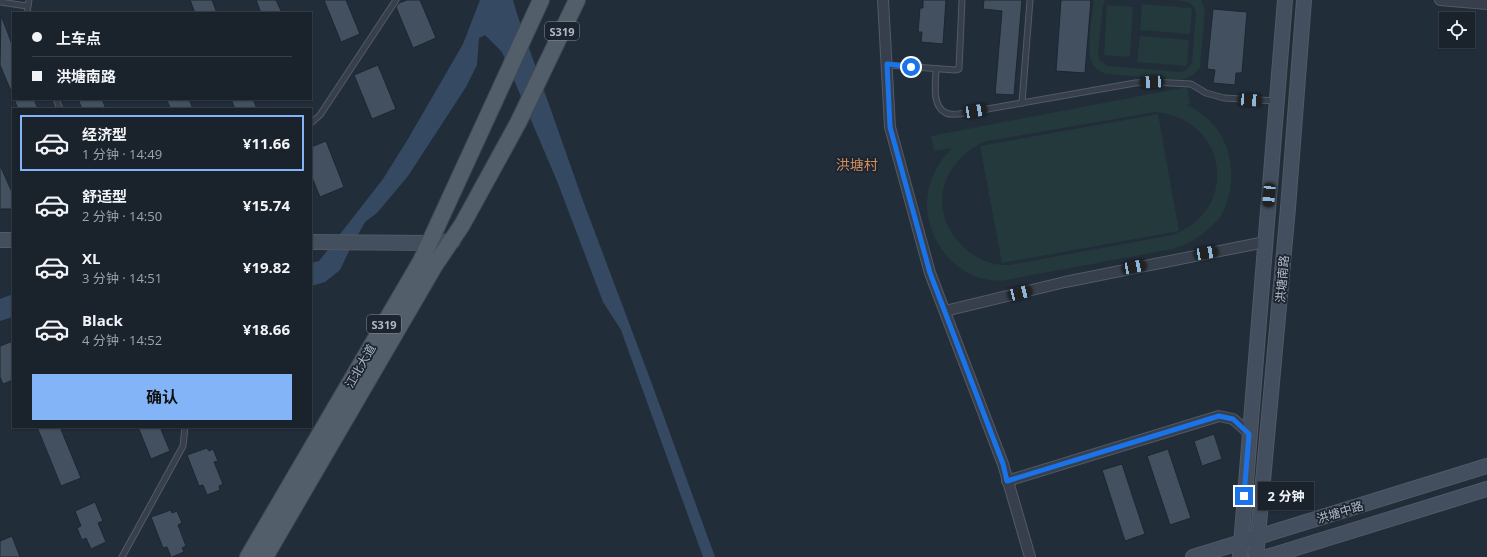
<!DOCTYPE html>
<html lang="zh">
<head>
<meta charset="utf-8">
<style>
  :root { --surface:#1a222c; --page:#232a34; --text:#f1f3f6; --muted:#9fa4a9; --line:#383f48; --accent:#84b4f8 }
  body { margin:0; font-family:"Open Sans","Noto Sans SC",sans-serif; background:var(--page); color:var(--text); height:100vh; display:flex; flex-direction:column; font-size:15px; white-space:nowrap }
  * { box-sizing:border-box; margin:0 }
  p { font-size:13px; color:var(--muted) }
  .icon { flex:none; width:22px; height:22px; fill:none; stroke:currentColor; stroke-width:2; stroke-linecap:round; stroke-linejoin:round }
  .map { position:relative; flex:1; overflow:hidden }
  .panel { position:absolute; left:12px; top:108px; width:300px; height:320px; display:flex; flex-direction:column; background:var(--surface); border-radius:0px; box-shadow:0 1px 3px #0004,0 0 0 1px var(--line) }
  .panel>* { flex:none }
  .top-card { position:absolute; left:12px; top:12px; width:300px; height:88px; border-radius:0px; box-shadow:0 1px 3px #0004,0 0 0 1px var(--line); display:grid; align-content:center; height:88px; padding:0 20px; background:var(--surface) }
  .controls { position:absolute; left:1439px; top:12px; display:grid; gap:8px }
  .controls a { display:grid; place-items:center; width:36px; height:36px; border-radius:0px; background:var(--surface); box-shadow:0 1px 3px #0004,0 0 0 1px var(--line); font-size:20px }
  .end { position:absolute; width:18px; height:18px; margin:-9px; border:5px solid #1a73e8; background:#fff; box-shadow:0 0 0 2px #fff }
  .from { border-radius:50% }
  .bubble { position:absolute; height:28px; border-radius:0px; background:var(--surface); box-shadow:0 1px 3px #0004,0 0 0 1px var(--line); font-size:13px; font-weight:700; line-height:28px; text-align:center }
  .car { position:absolute; width:12px; height:24px; margin:-12px -6px; border-radius:5px; box-shadow:0 0 3px 1px #0007; background:linear-gradient(#222 24%,#8ab4d8 0 40%,#222 0 76%,#8ab4d8 0 86%,#222 0) }
  .top-card b { display:flex; align-items:center; gap:14px; height:38px; font-size:15px }
  .top-card b+b { border-top:1px solid var(--line) }
  .top-card i { width:10px; height:10px; background:var(--text) }
  ul { padding:7px 0 0; list-style:none }
  li { display:flex; align-items:center; gap:12px; height:56px; margin:0 8px 6px; padding:0 12px; border:2px solid transparent; border-radius:0px }
  li div { flex:1 }
  li b { display:block; font-size:15px }
  li em { font-style:normal; font-weight:700 }
  li.current { border-color:var(--accent) }
  li>.icon { width:36px; height:36px; stroke-width:1.5 }
  .primary-button { display:flex; gap:8px; margin-top:auto; padding:8px 20px }
  .primary-button a { flex:1; height:46px; border-radius:0px; background:var(--accent); color:#111; font-size:16px; font-weight:700; line-height:46px; text-align:center }
  .map>svg:first-child { display:block }
</style>
</head>
<body>
<div class="map">
<svg width="1487" height="557" viewBox="0 0 1487 557">
  <rect width="100%" height="100%" fill="#222d3a"/>
  <g fill="#24393b" fill-rule="evenodd">
    <path d="M1094,0H1105L1103,5L1098,55L1100,61L1108,66L1181,72L1186,70L1192,63L1196,12C1192,0 1182,1 1171,0H1201L1205,10L1200,67C1195,74 1190,78 1181,80L1107,74C1099,72 1094,68 1091,60C1087,52 1092,10 1094,0Z"/>
    <polygon points="1142,4 1192,8 1190,34 1140,30"/>
    <polygon points="1107,5 1133,7 1130,57 1104,55"/>
    <polygon points="1140,36 1189,40 1187,66 1137,62"/>
    <path d="M1187,87L1190,104L1186,105C1221,120 1236,154 1230,191C1228,198 1226,207 1222,214C1210,231 1193,243 1173,249L1000,281C990,280 979,279 970,274C942,261 922,224 928,193C931,175 940,160 952,148L934,151L931,136ZM1155,112C1228,118 1241,210 1172,235L1010,265C1005,265 1000,265 995,264C981,261 968,253 959,242C926,206 945,157 987,141Z"/>
    <polygon points="1158,114 1179,231 1002,263 980,146"/>
  </g>
  <g fill="#354962">
    <polygon points="480,0 513,0 517,14 582,198 652,384 715,557 703,557 621,330 603,302 557,181 502,52 485,35 479,38 477,65 466,87 408,176 377,213 365,222 348,253 340,270 325,282 311,286 311,263 319,261 383,179 408,139 463,44"/>
    <polygon points="13,294 13,317 0,321 0,299"/>
  </g>
  <g fill="#43505f" stroke="#1d2631">
    <polygon points="190,0 212,0 217,13 195,13"/>
    <polygon points="256,0 276,0 282,13 261,13"/>
    <polygon points="324,0 346,0 360,34 341,42"/>
    <polygon points="407,0 420,0 436,38 413,48 396,7 399,3"/>
    <polygon points="923,0 946,0 943,44 921,42 922,32 918,32 920,8 923,8"/>
    <polygon points="984,0 1022,0 1014,95 995,94 1002,11 983,9"/>
    <polygon points="1061,0 1091,0 1085,73 1056,71"/>
    <polygon points="1213,9 1247,12 1242,73 1236,73 1235,85 1213,83 1215,70 1207,69"/>
    <polygon points="1,15 13,47 13,96 0,65"/>
    <polygon points="378,65 396,109 372,119 354,75"/>
    <polygon points="14,99 34,99 38,109 18,109"/>
    <polygon points="78,99 102,99 106,109 82,109"/>
    <polygon points="166,99 189,99 193,109 171,109"/>
    <polygon points="231,99 253,99 257,109 235,109"/>
    <polygon points="326,141 344,187 320,197 311,175 311,147"/>
    <polygon points="0,165 11,190 13,190 13,209 0,209"/>
    <polygon points="13,341 13,380 3,384 0,377 0,346"/>
    <polygon points="37,427 60,427 81,478 61,486"/>
    <polygon points="138,427 160,427 170,451 151,459"/>
    <polygon points="1214,434 1222,459 1202,466 1194,441"/>
    <polygon points="207,448 209,451 213,449 218,461 214,462 223,484 219,486 220,490 207,495 203,485 199,486 187,455"/>
    <polygon points="1168,449 1191,518 1170,525 1147,456"/>
    <polygon points="1122,464 1145,534 1125,541 1102,470"/>
    <polygon points="95,502 103,521 98,523 106,542 91,549 86,538 82,540 77,528 81,526 75,511"/>
    <polygon points="171,510 172,513 177,511 182,523 178,525 186,546 182,548 184,552 172,557 171,557 167,547 163,548 151,517"/>
    <polygon points="12,536 20,557 0,557 0,541"/>
  </g>
  <g fill="none" stroke-linecap="round" stroke-linejoin="round">
    <defs>
      <g id="lane">
        <polyline points="0,2 27,6"/>
        <polyline points="27,13 29,0"/>
        <polyline points="887,65 955,70 959,69 962,0"/>
        <path d="M936,69C936,82 931,106 946,113C950,115 955,114 959,114L1135,83L1152,82L1191,84L1206,93L1224,98L1276,101"/>
        <polyline points="56,99 60,109"/>
        <polyline points="1022,103 1030,0"/>
        <polyline points="311,123 320,115 396,0"/>
        <polyline points="122,557 183,446 185,427"/>
      </g>
      <g id="street">
        <polyline points="883,0 890,127 930,273 1003,464 1030,557"/>
        <polyline points="1440,0 1487,4"/>
        <polyline points="945,311 1065,282 1265,242"/>
        <polyline points="1007,481 1219,416 1233,419 1249,433"/>
      </g>
      <g id="secondary">
        <polyline points="0,240 13,240"/>
        <polyline points="311,242 429,243 453,241"/>
        <polyline points="1193,557 1487,466"/>
        <polyline points="1240,557 1285,0"/>
        <polyline points="1256,557 1288,208 1304,0"/>
        <polyline points="1267,557 1487,489"/>
      </g>
      <g id="primary">
        <polyline points="248,557 421,261 541,0"/>
        <polyline points="265,557 435,265 462,225 518,123 577,0"/>
      </g>
    </defs>
    <use href="#lane" stroke="#515a65" stroke-width="7"/>
    <use href="#street" stroke="#515a65" stroke-width="12"/>
    <use href="#secondary" stroke="#515a65" stroke-width="16"/>
    <use href="#primary" stroke="#3f4854" stroke-width="18"/>
    <use href="#lane" stroke="#363f4b" stroke-width="5"/>
    <use href="#street" stroke="#363f4b" stroke-width="10"/>
    <use href="#secondary" stroke="#434e5e" stroke-width="14"/>
    <use href="#primary" stroke="#535e6b" stroke-width="16"/>
  </g>
  <g fill="none" stroke-linecap="round" stroke-linejoin="round">
    <polyline stroke="#1a73e8" stroke-width="5" points="911,67 887,64 890,127 930,273 1003,464 1007,481 1219,416 1233,419 1249,434 1244,496"/>
  </g>
  <g text-anchor="middle" dominant-baseline="central" stroke-width="3.5" stroke-linejoin="round" paint-order="stroke">
    <g fill="#1b242f" stroke="#848d99" stroke-width="1">
      <rect x="545" y="22" width="34" height="18" rx="3"/>
      <rect x="367" y="315" width="34" height="18" rx="3"/>
    </g>
    <g font-size="11" font-weight="bold" fill="#b1bac7">
      <text x="562" y="31">S319</text>
      <text x="384" y="324">S319</text>
    </g>
    <g font-size="12" fill="#b1bac7" stroke="#1b242f">
      <text transform="translate(1282 279) rotate(-85)">洪塘南路</text>
      <text transform="translate(360 366) rotate(-60)">江北大道</text>
      <text transform="translate(1340 512) rotate(-17)">洪塘中路</text>
    </g>
    <g font-size="14" fill="#d48e5e" stroke="#1b242f">
      <text x="857" y="164">洪塘村</text>
    </g>
  </g>
</svg>
<div class="controls">
<a><svg class="icon" aria-label="locate" viewBox="0 0 24 24"><circle cx="12" cy="12" r="6"/><path d="M12 2v4M12 18v4M2 12h4M18 12h4"/></svg></a>
</div>
<i class="end from" style="left:911px;top:67px"></i>
<i class="end" style="left:1244px;top:496px"></i>
<div class="bubble" style="left:1258px;top:482px;width:56px">2 分钟</div>
<i class="car" style="left:1152px;top:82px;rotate:267deg"></i>
<i class="car" style="left:1250px;top:100px;rotate:94deg"></i>
<i class="car" style="left:975px;top:111px;rotate:80deg"></i>
<i class="car" style="left:1269px;top:195px;rotate:185deg"></i>
<i class="car" style="left:1206px;top:253px;rotate:80deg"></i>
<i class="car" style="left:1134px;top:267px;rotate:79deg"></i>
<i class="car" style="left:1020px;top:293px;rotate:76deg"></i>
<div class="top-card">
<b><i class="from"></i>上车点</b>
<b><i></i>洪塘南路</b>
</div>
<section class="panel">
<ul>
<li class="current"><svg class="icon" aria-label="car" viewBox="0 0 24 24"><path d="M5 17H2v-5l4-1 3-4h7l3 4 3 1v5h-3M9 17h6M6 11h13"/><circle cx="7" cy="17" r="2"/><circle cx="17" cy="17" r="2"/></svg><div><b>经济型</b><p>1 分钟 · 14:49</p></div><em>¥11.66</em></li>
<li><svg class="icon" aria-label="car" viewBox="0 0 24 24"><path d="M5 17H2v-5l4-1 3-4h7l3 4 3 1v5h-3M9 17h6M6 11h13"/><circle cx="7" cy="17" r="2"/><circle cx="17" cy="17" r="2"/></svg><div><b>舒适型</b><p>2 分钟 · 14:50</p></div><em>¥15.74</em></li>
<li><svg class="icon" aria-label="car" viewBox="0 0 24 24"><path d="M5 17H2v-5l4-1 3-4h7l3 4 3 1v5h-3M9 17h6M6 11h13"/><circle cx="7" cy="17" r="2"/><circle cx="17" cy="17" r="2"/></svg><div><b>XL</b><p>3 分钟 · 14:51</p></div><em>¥19.82</em></li>
<li><svg class="icon" aria-label="car" viewBox="0 0 24 24"><path d="M5 17H2v-5l4-1 3-4h7l3 4 3 1v5h-3M9 17h6M6 11h13"/><circle cx="7" cy="17" r="2"/><circle cx="17" cy="17" r="2"/></svg><div><b>Black</b><p>4 分钟 · 14:52</p></div><em>¥18.66</em></li>
</ul>
<div class="primary-button"><a>确认</a></div>
</section>
</div>
</body>
</html>
